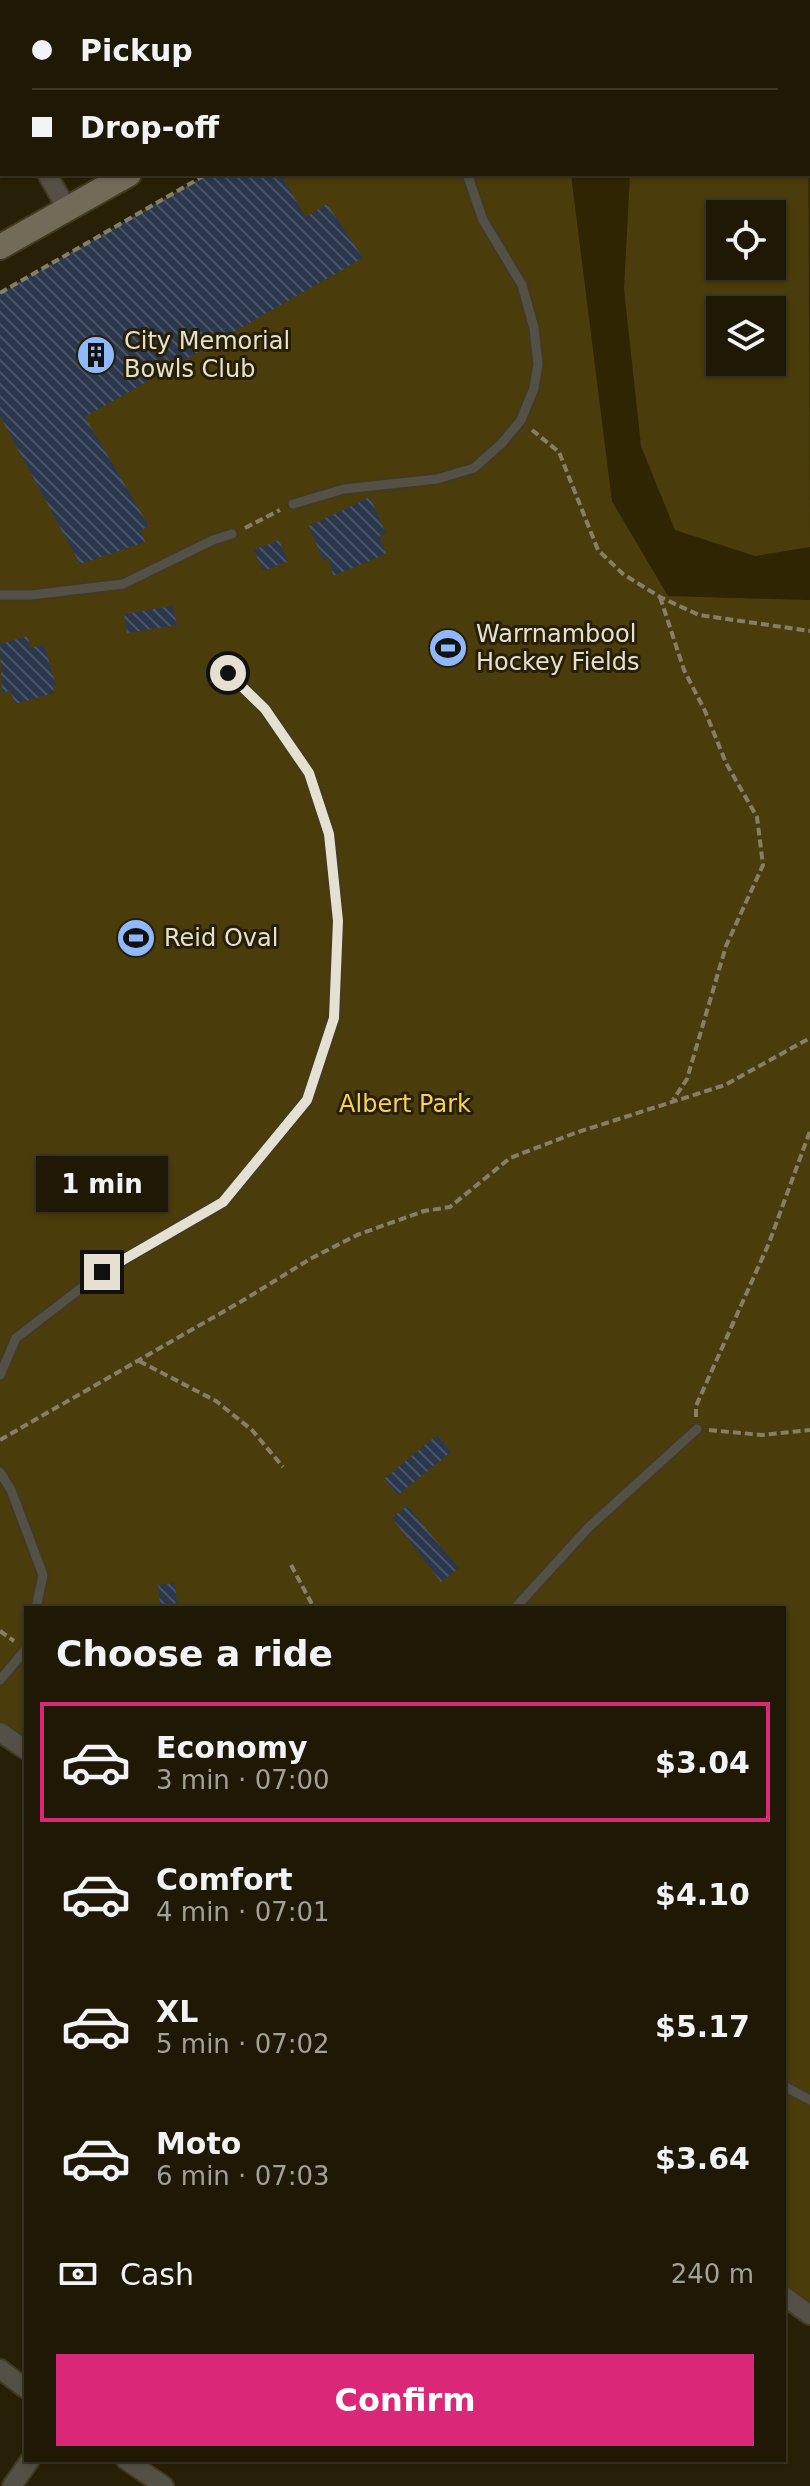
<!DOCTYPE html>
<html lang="en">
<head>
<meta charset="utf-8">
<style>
  :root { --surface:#1e1804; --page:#26210e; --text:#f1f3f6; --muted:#a1a09a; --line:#3c3726; --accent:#db2777 }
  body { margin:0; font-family:"DejaVu Sans",sans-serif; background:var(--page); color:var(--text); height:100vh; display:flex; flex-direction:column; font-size:30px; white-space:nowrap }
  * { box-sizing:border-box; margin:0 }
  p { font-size:26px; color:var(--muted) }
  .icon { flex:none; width:44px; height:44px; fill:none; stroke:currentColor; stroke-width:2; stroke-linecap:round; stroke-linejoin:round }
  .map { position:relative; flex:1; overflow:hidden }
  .panel { position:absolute; left:24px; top:1606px; width:762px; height:856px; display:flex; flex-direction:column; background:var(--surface); border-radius:0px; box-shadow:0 2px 6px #0004,0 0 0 2px var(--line) }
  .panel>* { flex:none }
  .top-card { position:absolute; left:0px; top:0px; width:810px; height:176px; box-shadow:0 2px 6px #0004,0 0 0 2px var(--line); display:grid; align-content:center; height:176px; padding:0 32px; background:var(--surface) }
  .tools { position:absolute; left:706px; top:200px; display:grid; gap:16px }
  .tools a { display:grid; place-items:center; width:80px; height:80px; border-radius:0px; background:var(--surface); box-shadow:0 2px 6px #0004,0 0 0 2px var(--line); font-size:40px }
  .end { position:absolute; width:36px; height:36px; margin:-18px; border:10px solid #e5e0d1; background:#111; box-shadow:0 0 0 4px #111 }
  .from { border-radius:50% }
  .bubble { position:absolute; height:56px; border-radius:0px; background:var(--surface); box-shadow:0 2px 6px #0004,0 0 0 2px var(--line); font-size:26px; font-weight:700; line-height:56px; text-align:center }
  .top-card b { display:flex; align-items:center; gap:28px; height:76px; font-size:30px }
  .top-card b+b { border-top:2px solid var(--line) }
  .top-card i { width:20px; height:20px; background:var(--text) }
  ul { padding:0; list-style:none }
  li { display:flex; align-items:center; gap:24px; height:120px; margin:0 16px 12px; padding:0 16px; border:4px solid transparent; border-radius:0px }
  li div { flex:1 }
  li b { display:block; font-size:30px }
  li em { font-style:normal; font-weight:700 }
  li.on { border-color:var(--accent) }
  li>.icon { width:72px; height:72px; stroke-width:1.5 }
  h2 { padding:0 32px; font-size:36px; line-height:96px }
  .pay { display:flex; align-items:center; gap:20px; height:88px; padding:0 32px; font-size:30px }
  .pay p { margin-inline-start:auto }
  .button { display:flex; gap:16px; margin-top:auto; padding:16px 32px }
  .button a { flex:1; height:92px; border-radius:0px; background:var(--accent); color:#fff; font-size:32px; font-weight:700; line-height:92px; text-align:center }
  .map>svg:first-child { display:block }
</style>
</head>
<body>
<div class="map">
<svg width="810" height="2486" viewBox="0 0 810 2486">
  <defs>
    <pattern id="building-back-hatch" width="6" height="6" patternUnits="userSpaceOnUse" patternTransform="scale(2)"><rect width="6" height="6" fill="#2b374d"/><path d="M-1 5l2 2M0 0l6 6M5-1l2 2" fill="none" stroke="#4a5466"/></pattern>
  </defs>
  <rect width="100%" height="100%" fill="#282006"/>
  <path fill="#2f2502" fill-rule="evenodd" d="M757,0H810V600L668,596L612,500L571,174H808V2H750ZM720,214H772V266H720ZM720,310H772V362H720Z"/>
  <g fill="#4b3c0b" fill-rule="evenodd">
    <path d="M808,49L810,547L755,556L675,530L641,446L624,289L630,174H808ZM720,214H772V266H720ZM772,310V362H720V310Z"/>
    <polygon points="207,174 571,174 612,501 668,596 810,600 810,2302 784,2284 784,1608 26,1608 26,1739 0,1721 0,293"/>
  </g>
  <g fill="url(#building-back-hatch)">
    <polygon points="209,174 280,174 306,217 327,204 363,258 85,417 149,526 141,530 145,542 80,564 0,416 0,293"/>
    <polygon points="370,497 386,534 379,536 386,554 333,576 329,558 323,561 309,526"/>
    <polygon points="279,540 288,561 263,571 254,550"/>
    <polygon points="173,606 177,625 127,633 124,614"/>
    <polygon points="28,636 30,648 44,645 56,685 53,686 54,693 15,704 10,690 2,694 0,644"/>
    <polygon points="437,1435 451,1452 398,1495 384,1479"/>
    <polygon points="407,1506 459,1568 441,1582 392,1518"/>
    <polygon points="175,1583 177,1603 160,1604 158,1585"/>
  </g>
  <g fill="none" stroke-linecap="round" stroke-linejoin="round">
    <defs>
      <g id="lane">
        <polyline points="293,504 344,489 437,479 474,468 502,443 521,420 534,388 538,364 534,328 522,285 483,220 467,174"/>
        <polyline points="0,595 31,595 123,584 213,540 232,534"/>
        <polyline points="0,1375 16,1338 102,1272 223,1202 307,1100 334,1018 338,921 329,834 309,773 265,709 228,673"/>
        <polyline points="0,1472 11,1490 43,1575 36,1608"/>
        <polyline points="515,1608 589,1527 697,1429"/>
        <polyline points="0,1680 26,1649"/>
        <polyline points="784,2086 810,2100"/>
      </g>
      <g id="street">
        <polyline points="499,0 500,2"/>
        <polyline points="0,92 2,96"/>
        <polyline points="47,174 67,209"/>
        <polyline points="0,1732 26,1750"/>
        <polyline points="784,2296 810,2315"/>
        <polyline points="0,2369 26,2389"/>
        <polyline points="126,2460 164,2486"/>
        <polyline points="12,2486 30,2460"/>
      </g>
      <g id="secondary">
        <polyline points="546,2 552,0"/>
        <polyline points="0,247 129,174"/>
      </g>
    </defs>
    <use href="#lane" stroke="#423b22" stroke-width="13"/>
    <use href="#street" stroke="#423b22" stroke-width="22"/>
    <use href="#secondary" stroke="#423b22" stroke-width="28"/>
    <g stroke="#857f6a" stroke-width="4" stroke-dasharray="8 4" stroke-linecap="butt">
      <polyline points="693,2 700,0"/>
      <polyline points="0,293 207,174"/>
      <polyline points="532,430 559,452 598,550 623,574 660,597 699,615 810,631"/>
      <polyline points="245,528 280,510"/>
      <polyline points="660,597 684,670 705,711 726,763 757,817 763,865 726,946 687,1079 673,1100"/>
      <polyline points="139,1361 216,1401 252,1430 283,1467"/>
      <polyline points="696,1417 696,1406 769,1243 810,1131"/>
      <polyline points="709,1430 762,1435 810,1430"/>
      <polyline points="0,1440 247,1298 310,1259 357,1235 424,1211 450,1207 510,1158 575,1133 725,1085 810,1038"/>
      <polyline points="291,1565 314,1608"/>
      <polyline points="0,1631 14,1641"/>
    </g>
    <use href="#lane" stroke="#545045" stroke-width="9"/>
    <use href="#street" stroke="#545045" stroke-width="18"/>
    <use href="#secondary" stroke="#716b58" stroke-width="24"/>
  </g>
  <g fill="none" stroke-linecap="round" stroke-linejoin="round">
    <polyline stroke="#e5e0d1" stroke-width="10" points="102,1272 223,1202 307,1100 334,1018 338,921 329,834 309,773 265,709 228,673"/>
  </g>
  <defs>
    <symbol id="building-disc" viewBox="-11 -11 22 22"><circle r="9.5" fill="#90b8fd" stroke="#282006"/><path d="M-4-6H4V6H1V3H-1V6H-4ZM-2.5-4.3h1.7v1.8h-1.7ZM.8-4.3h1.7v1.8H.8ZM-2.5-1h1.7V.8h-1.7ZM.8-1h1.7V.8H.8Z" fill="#111"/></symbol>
    <symbol id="stadium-disc" viewBox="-11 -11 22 22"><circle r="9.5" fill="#90b8fd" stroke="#282006"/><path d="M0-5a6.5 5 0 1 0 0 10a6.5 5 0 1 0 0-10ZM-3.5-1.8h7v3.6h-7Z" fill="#111"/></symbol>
  </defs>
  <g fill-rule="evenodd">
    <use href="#building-disc" x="74" y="333" width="44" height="44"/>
    <use href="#stadium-disc" x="426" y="626" width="44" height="44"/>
    <use href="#stadium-disc" x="114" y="916" width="44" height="44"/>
  </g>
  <g text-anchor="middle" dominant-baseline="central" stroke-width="6" stroke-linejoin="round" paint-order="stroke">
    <g font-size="24" fill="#e5e0d1" stroke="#282006" text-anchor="start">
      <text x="124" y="341">City Memorial<tspan x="124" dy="28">Bowls Club</tspan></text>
      <text x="476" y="634">Warrnambool<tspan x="476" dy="28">Hockey Fields</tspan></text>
      <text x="164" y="938">Reid Oval</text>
    </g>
    <g font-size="24" fill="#f7d153" stroke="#282006">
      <text x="405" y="1104">Albert Park</text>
    </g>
  </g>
</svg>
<div class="tools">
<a><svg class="icon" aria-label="locate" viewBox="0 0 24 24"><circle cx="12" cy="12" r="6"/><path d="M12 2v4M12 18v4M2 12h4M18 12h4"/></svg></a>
<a><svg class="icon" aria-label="layers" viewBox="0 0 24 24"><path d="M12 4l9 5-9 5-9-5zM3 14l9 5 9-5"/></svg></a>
</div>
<i class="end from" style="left:228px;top:673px"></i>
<i class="end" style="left:102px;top:1272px"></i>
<div class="bubble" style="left:36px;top:1156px;width:132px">1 min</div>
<div class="top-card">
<b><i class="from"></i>Pickup</b>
<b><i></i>Drop-off</b>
</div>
<section class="panel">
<h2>Choose a ride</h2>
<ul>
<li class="on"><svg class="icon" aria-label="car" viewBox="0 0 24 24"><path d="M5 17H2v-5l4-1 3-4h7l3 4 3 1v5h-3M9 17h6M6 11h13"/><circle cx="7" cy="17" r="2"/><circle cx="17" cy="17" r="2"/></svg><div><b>Economy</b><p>3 min · 07:00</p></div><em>$3.04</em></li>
<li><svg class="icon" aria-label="car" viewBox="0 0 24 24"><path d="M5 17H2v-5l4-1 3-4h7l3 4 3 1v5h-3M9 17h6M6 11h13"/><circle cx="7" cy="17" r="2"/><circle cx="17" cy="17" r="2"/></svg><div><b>Comfort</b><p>4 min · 07:01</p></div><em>$4.10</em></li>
<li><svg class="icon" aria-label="car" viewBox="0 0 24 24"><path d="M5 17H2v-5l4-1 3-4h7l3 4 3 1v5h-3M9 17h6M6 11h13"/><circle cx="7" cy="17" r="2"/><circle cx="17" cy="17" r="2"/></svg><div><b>XL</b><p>5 min · 07:02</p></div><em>$5.17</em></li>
<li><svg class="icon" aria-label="car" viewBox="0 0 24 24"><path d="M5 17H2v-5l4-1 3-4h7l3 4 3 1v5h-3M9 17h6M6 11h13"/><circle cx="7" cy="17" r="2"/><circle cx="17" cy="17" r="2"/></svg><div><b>Moto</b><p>6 min · 07:03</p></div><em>$3.64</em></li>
</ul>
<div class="pay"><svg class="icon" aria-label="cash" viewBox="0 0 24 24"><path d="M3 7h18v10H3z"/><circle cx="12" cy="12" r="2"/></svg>Cash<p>240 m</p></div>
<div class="button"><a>Confirm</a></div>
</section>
</div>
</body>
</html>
